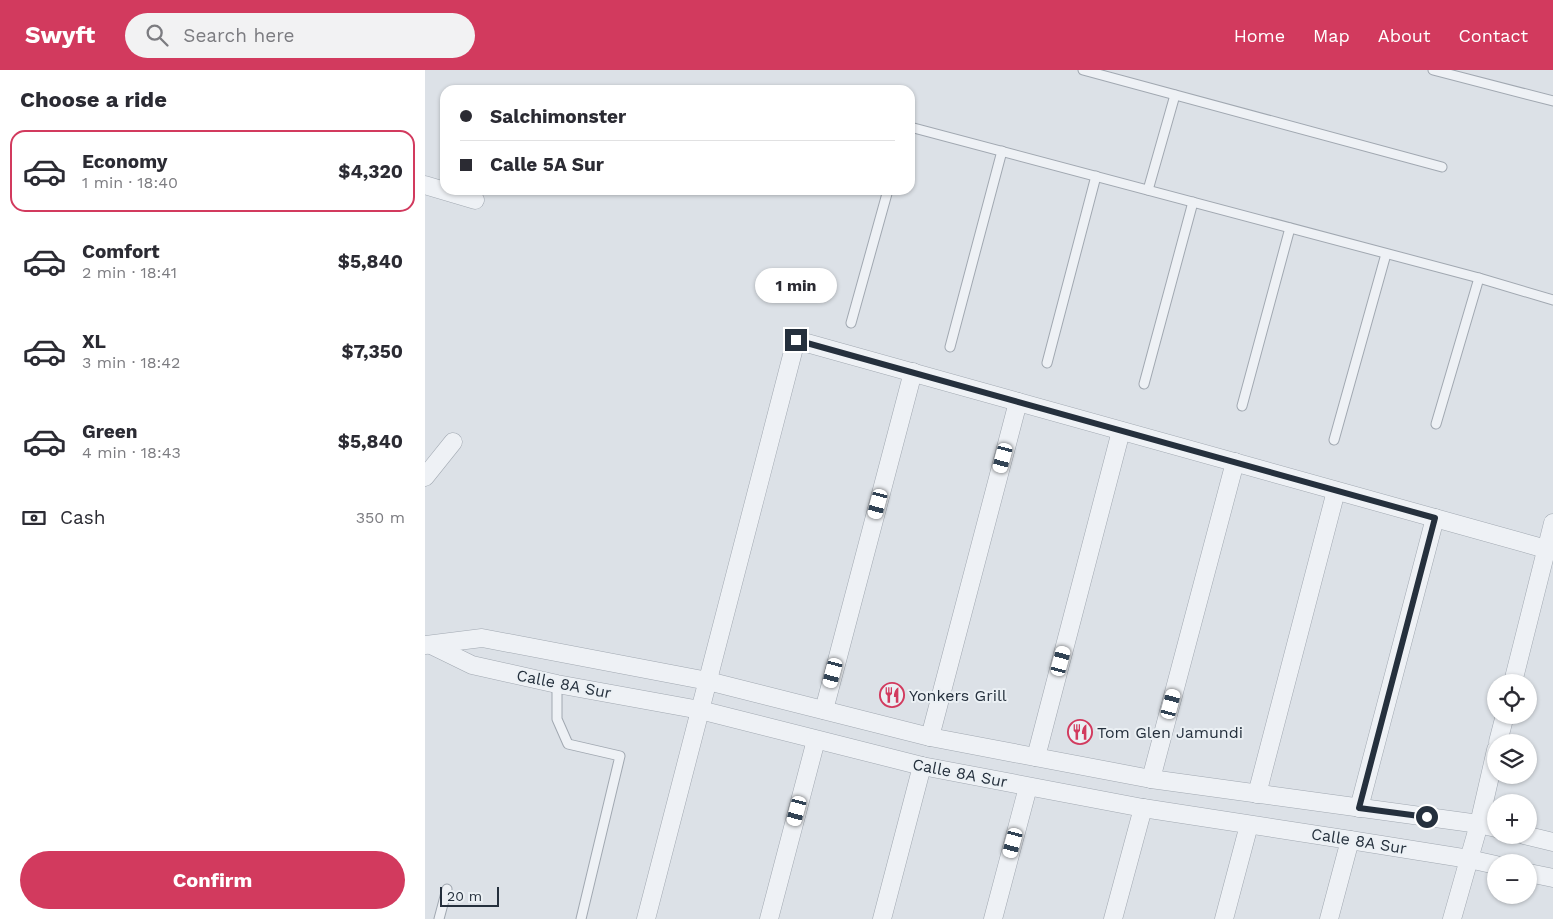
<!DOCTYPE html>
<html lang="en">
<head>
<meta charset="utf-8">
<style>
  :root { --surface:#fff; --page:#f2f2f3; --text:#2b2b33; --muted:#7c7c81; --line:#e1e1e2; --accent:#d23a5e }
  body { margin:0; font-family:"Work Sans",sans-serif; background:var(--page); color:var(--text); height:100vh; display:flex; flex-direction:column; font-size:19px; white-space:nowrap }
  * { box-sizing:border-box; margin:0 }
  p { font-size:16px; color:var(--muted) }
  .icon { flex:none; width:28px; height:28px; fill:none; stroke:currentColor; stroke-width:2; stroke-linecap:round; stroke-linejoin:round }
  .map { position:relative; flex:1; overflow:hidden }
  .sheet { display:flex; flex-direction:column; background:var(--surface); width:425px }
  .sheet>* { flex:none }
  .hud { position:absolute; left:15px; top:15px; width:475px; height:110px; border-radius:15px; box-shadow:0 1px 4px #0004; display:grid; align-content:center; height:110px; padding:0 20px; background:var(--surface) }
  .fabs { position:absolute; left:1062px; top:604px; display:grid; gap:10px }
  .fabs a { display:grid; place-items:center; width:50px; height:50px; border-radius:50%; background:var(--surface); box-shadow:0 1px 4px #0004; font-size:25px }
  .scale { position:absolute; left:15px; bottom:12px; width:59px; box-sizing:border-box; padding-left:5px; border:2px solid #25303d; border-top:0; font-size:14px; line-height:18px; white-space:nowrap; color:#25303d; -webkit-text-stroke:4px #ebf0f4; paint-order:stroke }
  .end { position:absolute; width:22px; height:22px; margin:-11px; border:6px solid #25303d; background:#fff; box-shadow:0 0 0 2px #fff }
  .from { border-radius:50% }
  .bubble { position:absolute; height:35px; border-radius:18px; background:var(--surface); box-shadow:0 1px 4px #0004; font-size:16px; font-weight:700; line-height:35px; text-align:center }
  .car { position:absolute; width:15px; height:30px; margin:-15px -8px; border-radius:6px; box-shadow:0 0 4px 1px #0007; background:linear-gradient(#fff 24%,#345 0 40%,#fff 0 76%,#345 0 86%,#fff 0) }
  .hud b { display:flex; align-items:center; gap:18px; height:48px; font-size:19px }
  .hud b+b { border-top:1px solid var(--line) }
  .hud i { width:12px; height:12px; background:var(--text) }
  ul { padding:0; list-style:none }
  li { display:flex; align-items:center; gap:15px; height:82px; margin:0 10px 8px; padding:0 10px; border:2px solid transparent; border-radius:15px }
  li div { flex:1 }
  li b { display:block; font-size:19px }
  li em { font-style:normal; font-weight:700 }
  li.selected { border-color:var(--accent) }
  li>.icon { width:45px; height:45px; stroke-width:1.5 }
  h2 { padding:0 20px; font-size:22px; line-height:60px }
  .pay { display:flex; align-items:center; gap:12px; height:55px; padding:0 20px; font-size:19px }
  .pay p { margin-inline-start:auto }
  .cta { display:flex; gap:10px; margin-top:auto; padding:10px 20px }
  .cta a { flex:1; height:58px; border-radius:30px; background:var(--accent); color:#fff; font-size:20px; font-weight:700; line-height:58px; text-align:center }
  header { display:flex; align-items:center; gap:30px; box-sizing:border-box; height:70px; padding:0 25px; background:var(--accent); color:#fff }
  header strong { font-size:24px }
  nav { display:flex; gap:28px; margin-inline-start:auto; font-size:18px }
  .search { width:350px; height:45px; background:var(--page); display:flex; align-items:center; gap:12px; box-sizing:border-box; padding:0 18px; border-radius:28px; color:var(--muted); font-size:19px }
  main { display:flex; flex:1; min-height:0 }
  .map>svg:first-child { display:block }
</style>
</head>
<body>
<header>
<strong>Swyft</strong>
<div class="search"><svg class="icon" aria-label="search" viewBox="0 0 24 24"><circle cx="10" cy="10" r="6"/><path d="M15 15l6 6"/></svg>Search here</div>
<nav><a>Home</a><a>Map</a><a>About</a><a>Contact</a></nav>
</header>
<main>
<section class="sheet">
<h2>Choose a ride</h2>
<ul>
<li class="selected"><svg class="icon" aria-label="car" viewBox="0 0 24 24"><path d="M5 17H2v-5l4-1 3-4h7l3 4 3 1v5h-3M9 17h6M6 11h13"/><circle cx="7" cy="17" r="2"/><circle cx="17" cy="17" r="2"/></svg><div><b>Economy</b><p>1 min · 18:40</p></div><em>$4,320</em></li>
<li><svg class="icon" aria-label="car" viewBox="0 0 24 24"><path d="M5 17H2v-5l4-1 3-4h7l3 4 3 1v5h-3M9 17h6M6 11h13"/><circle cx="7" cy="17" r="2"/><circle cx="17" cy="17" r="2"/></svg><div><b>Comfort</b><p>2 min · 18:41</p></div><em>$5,840</em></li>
<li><svg class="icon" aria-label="car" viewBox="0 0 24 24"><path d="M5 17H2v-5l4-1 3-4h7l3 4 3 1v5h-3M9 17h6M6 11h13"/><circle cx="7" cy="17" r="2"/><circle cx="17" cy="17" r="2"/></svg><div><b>XL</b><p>3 min · 18:42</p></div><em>$7,350</em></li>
<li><svg class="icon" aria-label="car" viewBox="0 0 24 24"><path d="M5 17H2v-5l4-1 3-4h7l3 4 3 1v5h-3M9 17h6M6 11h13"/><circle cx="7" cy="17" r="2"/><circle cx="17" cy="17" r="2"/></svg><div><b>Green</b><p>4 min · 18:43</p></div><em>$5,840</em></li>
</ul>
<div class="pay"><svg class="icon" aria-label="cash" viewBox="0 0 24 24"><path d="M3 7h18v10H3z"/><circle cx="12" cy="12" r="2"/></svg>Cash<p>350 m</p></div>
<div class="cta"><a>Confirm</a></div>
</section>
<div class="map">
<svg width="1128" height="849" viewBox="0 0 1128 849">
  <rect width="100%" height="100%" fill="#dce1e7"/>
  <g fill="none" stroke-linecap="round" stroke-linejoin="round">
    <defs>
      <g id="service">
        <polyline points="658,0 1017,97"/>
        <polyline points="1008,0 1128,31"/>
        <polyline points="485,57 1054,208 1128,230"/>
        <polyline points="723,120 750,25"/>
        <polyline points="426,253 463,120"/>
        <polyline points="525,277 577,81"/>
        <polyline points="622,293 671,106"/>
        <polyline points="719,314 768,132"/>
        <polyline points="817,336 865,158"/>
        <polyline points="1011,354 1054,208"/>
        <polyline points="909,370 961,184"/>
        <polyline points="132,614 132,649 143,674 195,686 156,849"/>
        <polyline points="14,849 22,819"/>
      </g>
      <g id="minor">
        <polyline points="0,115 50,130"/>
        <polyline points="0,407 28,372"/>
        <polyline points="0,575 57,568 283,611 505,667 726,709 1054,754 1071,758"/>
        <polyline points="6,575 47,595 132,614 275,640 497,696 718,738 925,770 1044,789 1071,795"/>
        <polyline points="1088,612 1128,453"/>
        <polyline points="399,640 488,302"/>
        <polyline points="505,667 593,332"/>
        <polyline points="1073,672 1080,645"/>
        <polyline points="611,687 696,361"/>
        <polyline points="726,709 810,392"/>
        <polyline points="832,724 911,421"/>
        <polyline points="934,738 1010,448"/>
        <polyline points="1099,765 1128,772"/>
        <polyline points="1104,803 1128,808"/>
        <polyline points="221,849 371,270 1121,479"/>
        <polyline points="344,849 391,670"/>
        <polyline points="457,849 497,696"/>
        <polyline points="568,849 603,717"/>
        <polyline points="688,849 718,738"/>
        <polyline points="799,849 824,755"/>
        <polyline points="904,849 925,770"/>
        <polyline points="1027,849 1054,754 1071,680"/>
      </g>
    </defs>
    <use href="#service" stroke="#a1a8b1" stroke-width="11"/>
    <use href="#minor" stroke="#a1a8b1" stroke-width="19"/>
    <use href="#service" stroke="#eef1f5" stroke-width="9"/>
    <use href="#minor" stroke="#eef1f5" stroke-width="18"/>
  </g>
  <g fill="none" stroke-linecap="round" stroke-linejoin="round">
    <polyline stroke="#25303d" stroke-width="6" points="371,270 1010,448 934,738 1002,747"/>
  </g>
  <defs>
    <symbol id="restaurant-ring" viewBox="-11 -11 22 22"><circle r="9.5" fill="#ebf0f4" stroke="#d23a5e" stroke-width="1.5"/><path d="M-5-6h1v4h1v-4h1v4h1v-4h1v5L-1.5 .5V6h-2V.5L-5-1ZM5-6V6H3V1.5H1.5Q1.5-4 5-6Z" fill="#d23a5e"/></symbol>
  </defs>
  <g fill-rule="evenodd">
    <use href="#restaurant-ring" x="453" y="611" width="28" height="28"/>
    <use href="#restaurant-ring" x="641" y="648" width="28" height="28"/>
  </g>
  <g text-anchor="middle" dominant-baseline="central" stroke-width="4" stroke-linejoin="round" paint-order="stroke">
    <g font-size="16" fill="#25303d" stroke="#ebf0f4">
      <text transform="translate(139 614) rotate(11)">Calle 8A Sur</text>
      <text transform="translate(535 703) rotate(11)">Calle 8A Sur</text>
      <text transform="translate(934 771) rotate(9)">Calle 8A Sur</text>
    </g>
    <g font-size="16" fill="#25303d" stroke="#ebf0f4" text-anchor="start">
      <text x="484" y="625">Yonkers Grill</text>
      <text x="672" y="662">Tom Glen Jamundi</text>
    </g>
  </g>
</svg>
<div class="fabs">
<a><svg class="icon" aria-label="locate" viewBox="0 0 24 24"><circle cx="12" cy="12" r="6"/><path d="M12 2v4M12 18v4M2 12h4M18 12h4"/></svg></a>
<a><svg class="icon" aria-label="layers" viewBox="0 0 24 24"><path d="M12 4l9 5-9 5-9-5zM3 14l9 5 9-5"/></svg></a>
<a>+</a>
<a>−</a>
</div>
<div class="scale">20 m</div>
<i class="end from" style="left:1002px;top:747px"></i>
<i class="end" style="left:371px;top:270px"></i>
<div class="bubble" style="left:330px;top:198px;width:82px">1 min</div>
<i class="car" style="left:578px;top:388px;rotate:195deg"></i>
<i class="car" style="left:453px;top:434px;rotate:195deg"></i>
<i class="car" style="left:636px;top:591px;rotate:15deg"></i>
<i class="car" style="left:408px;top:603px;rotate:195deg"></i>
<i class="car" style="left:746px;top:634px;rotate:15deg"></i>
<i class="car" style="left:372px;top:741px;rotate:195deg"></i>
<i class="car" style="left:588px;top:773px;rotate:195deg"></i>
<div class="hud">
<b><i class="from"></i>Salchimonster</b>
<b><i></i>Calle 5A Sur</b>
</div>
</div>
</main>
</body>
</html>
